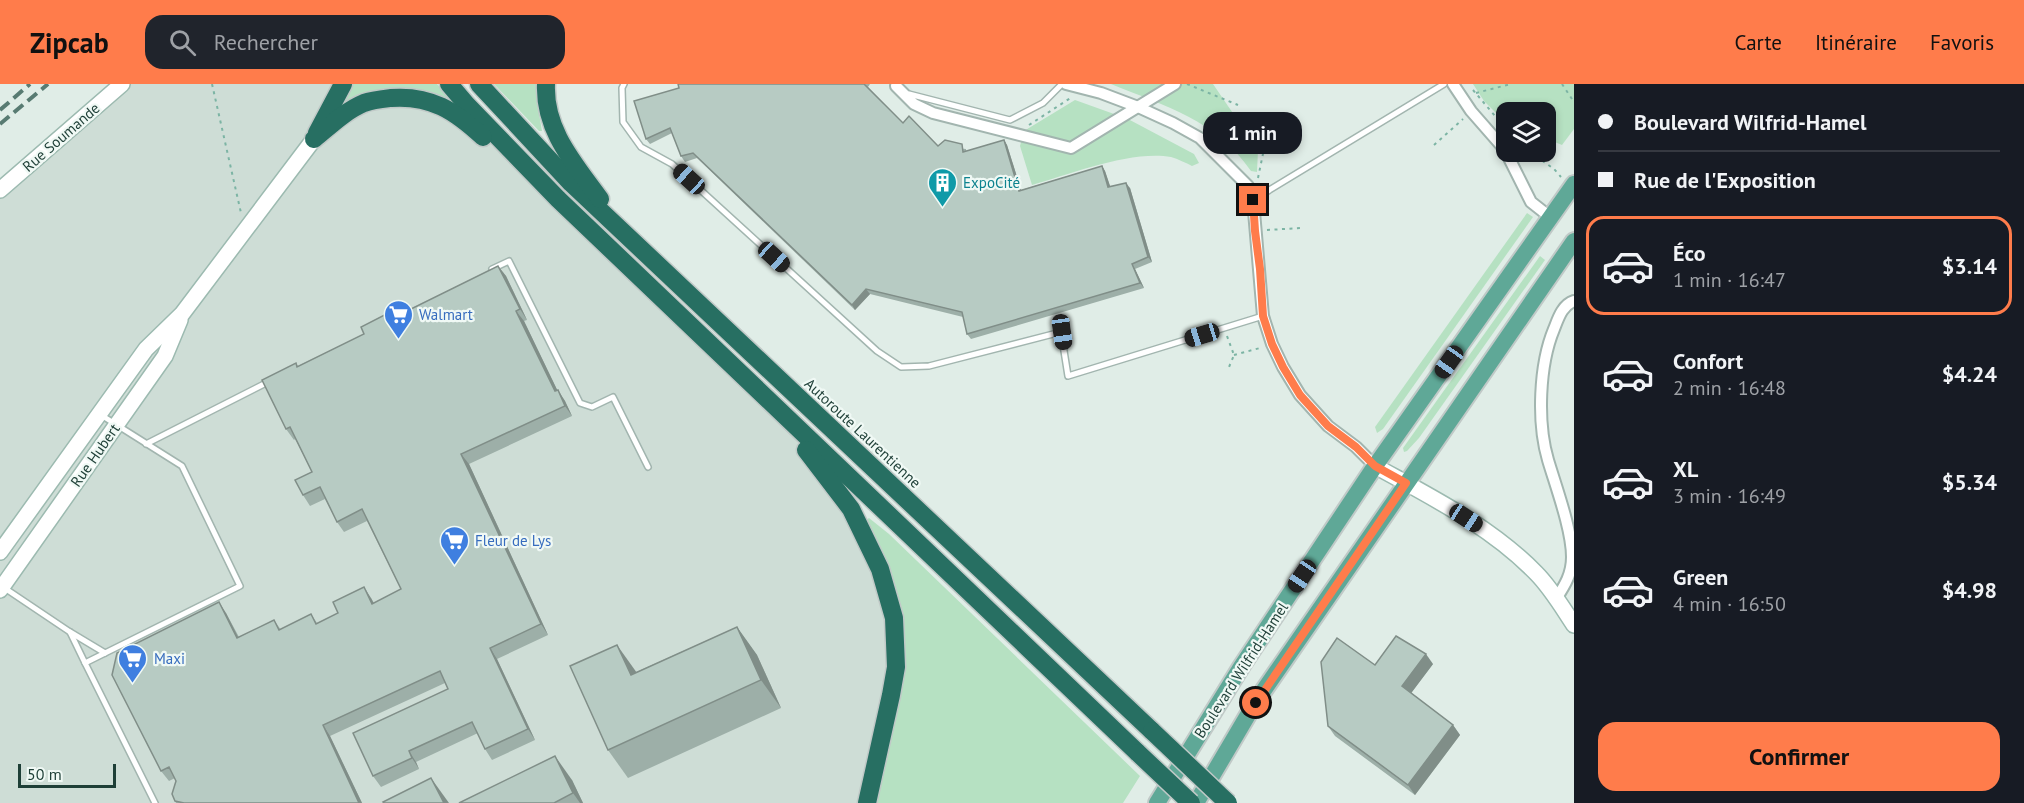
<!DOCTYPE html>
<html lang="fr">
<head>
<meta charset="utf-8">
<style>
  :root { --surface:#171b24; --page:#20242c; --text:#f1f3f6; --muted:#9ea1a6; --line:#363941; --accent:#ff7c4b }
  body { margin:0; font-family:"PT Sans",sans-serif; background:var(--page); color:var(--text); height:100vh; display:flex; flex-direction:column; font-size:22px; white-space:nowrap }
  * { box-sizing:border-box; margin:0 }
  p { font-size:20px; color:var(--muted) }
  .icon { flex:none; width:33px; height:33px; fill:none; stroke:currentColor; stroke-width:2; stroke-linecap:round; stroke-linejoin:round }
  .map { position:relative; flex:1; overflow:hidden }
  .sheet { display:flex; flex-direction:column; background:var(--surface); width:450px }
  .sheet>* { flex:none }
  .top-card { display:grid; align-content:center; height:132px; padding:0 24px; background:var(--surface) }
  .controls { position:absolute; left:1496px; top:18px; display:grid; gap:12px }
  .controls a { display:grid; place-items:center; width:60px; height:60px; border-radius:12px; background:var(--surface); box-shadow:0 3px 9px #0003; font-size:30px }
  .scale { position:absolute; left:18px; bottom:15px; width:98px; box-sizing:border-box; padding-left:6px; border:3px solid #1e3f37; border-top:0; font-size:16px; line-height:21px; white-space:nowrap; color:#1e3f37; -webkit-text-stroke:4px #f0f9f5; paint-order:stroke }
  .end { position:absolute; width:27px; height:27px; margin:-14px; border:8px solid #ff7c4b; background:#111; box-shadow:0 0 0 3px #111 }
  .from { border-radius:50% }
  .bubble { position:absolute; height:42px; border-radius:18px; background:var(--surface); box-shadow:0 3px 9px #0003; font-size:20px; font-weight:700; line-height:42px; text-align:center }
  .car { position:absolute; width:18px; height:36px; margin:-18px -9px; border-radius:8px; box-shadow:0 0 4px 2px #0007; background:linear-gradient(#222 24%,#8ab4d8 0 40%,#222 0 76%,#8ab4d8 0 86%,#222 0) }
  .top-card b { display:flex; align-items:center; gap:21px; height:57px; font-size:22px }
  .top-card b+b { border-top:2px solid var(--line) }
  .top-card i { width:15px; height:15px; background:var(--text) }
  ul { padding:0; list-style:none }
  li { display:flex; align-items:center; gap:18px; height:99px; margin:0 12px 9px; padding:0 12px; border:3px solid transparent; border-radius:18px }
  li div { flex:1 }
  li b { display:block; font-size:22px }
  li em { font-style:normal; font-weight:700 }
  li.current { border-color:var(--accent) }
  li>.icon { width:54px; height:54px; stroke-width:1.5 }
  .action { display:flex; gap:12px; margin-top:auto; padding:12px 24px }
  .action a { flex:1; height:69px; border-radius:18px; background:var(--accent); color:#111; font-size:24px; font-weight:700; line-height:69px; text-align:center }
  header { display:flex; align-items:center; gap:36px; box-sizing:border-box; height:84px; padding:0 30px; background:var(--accent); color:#111 }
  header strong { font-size:28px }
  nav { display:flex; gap:33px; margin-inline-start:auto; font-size:21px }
  .search { width:420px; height:54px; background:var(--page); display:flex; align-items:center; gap:15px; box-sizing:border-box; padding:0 21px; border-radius:18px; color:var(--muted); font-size:22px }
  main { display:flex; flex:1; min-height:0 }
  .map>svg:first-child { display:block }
</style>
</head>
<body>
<header>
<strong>Zipcab</strong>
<div class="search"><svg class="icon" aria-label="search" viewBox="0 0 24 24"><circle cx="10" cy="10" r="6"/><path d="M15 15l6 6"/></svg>Rechercher</div>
<nav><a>Carte</a><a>Itinéraire</a><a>Favoris</a></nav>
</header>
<main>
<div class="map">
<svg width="1574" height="719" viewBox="0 0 1574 719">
  <rect width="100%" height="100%" fill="#e0ede7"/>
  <polygon fill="#ceddd6" points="122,0 343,0 348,27 403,13 470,41 493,63 518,74 775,324 851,425 880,485 896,583 867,719 0,719 0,106"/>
  <g fill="#b6e1c2">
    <polygon points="347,0 437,0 456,22 438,16 337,26"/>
    <polygon points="494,0 538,0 537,18 542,47 539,47"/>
    <path d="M1111,0H1213L1258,66L1257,88L1251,87C1215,35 1167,23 1111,0Z"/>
    <polygon points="1473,0 1574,0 1574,45 1562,61 1545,54 1545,28 1506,28 1506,39 1484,17"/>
    <path d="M1075,16L1128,35L1194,70L1199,79L1192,82C1186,79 1178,75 1171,73C1131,66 1071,90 1032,101L1020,62L1024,47Z"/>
    <polygon points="1527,129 1533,133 1383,345 1377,349 1375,343"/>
    <polygon points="1540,172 1545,176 1419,354 1407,367 1404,368 1403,364"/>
    <polygon points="869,434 889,450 1140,692 1123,719 873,719 902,578 865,437"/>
  </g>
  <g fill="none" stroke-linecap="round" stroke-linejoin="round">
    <defs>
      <g id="lane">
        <polyline points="624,0 622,4 623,38 641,63 672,80 877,267 901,283 929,282 1061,248 1068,292 1263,232"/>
        <polyline points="909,10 1010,36 1043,19 1062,0"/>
        <polyline points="1253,116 1444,0"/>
        <polyline points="492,185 509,177 580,319 592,323 613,313 648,383"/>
        <polyline points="101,331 182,382 240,502 85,579 155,719"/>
        <polyline points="146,360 270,297"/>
        <polyline points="3,503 70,548 105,569"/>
        <polyline points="70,548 85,579"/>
      </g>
      <g id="street">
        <polyline points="1066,0 1101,9 1138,23 1173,39 1200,54 1248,102 1253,116 1263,232 1272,260 1283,283 1300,311 1328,342 1356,363 1375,382"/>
        <polyline points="1453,0 1471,27 1506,67"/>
        <polyline points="896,2 914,20 933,29 1071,64 1175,0"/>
        <polyline points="1506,68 1531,118 1550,133"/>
        <path d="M1556,515C1565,501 1572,490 1572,473C1572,446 1556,403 1548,376C1537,339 1539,281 1554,245C1558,235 1562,221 1574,217"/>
      </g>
      <g id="secondary">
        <polyline points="0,106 122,0"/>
        <path d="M1375,382C1431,413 1490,442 1536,489C1551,504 1562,523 1574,541"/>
        <polyline points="0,468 146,265 182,230 314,55"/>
        <polyline points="0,506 165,272 180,236"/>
      </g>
      <g id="primary">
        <polyline points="1157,719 1241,583 1375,382 1574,100"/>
        <polyline points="1196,719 1255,619 1574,157"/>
      </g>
      <g id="highway">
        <polyline points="449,0 467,21 558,115 1138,669"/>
        <polyline points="479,0 571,99 1152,647"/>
        <path d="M546,0C544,46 574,79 600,115"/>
        <polyline points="317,49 343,0"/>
        <path d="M314,55C330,42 345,27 364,19C372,16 382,15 391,14C431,11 455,27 483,53"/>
        <polyline points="806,366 851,425 880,485 894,534 896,583 891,611 867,719"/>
      </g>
    </defs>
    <use href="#lane" stroke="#a2b5af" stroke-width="8"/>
    <use href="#street" stroke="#a2b5af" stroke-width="14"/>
    <use href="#secondary" stroke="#9cbab0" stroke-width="18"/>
    <use href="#primary" stroke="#c0c9c7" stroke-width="20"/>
    <use href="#highway" stroke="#c0c9c7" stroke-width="21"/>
    <g stroke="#7cb4a4" stroke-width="2" stroke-dasharray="3 4.5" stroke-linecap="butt">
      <polyline points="212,0 241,129"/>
      <polyline points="1187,0 1238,21"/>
      <polyline points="1562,0 1574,18"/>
      <polyline points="1473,6 1506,45"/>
      <polyline points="1476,9 1511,0"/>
      <polyline points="1029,41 1072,13"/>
      <polyline points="1434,61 1463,35"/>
      <polyline points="1530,68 1554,85 1561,93"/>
      <polyline points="1258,94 1265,60 1259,52"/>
      <polyline points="1267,146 1301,144"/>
      <polyline points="1227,252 1234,271 1229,283"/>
      <polyline points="1234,271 1260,264"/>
    </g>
    <use href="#lane" stroke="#fff" stroke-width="5"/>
    <use href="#street" stroke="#fff" stroke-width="10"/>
    <use href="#secondary" stroke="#fff" stroke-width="15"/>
    <use href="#primary" stroke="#5fa897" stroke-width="16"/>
    <use href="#highway" stroke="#276f62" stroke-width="18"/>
    <g stroke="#587b72" stroke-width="4" stroke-dasharray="12 6" stroke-linecap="butt">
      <polyline points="0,26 30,0"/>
      <polyline points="0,40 48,0"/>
    </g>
    <defs>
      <g id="highway-bridge">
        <polyline points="1152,647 1228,719"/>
        <polyline points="1138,669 1191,719"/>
      </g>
    </defs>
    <use href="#highway-bridge" stroke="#c0c9c7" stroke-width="21" stroke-linecap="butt"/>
    <use href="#highway-bridge" stroke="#276f62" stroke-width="18"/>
  </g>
  <g fill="#9dafa8">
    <polygon points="870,0 868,3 903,39 938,62 966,65 966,67 1004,56 1007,61 1021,106 1102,82 1105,87 1110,102 1130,104 1152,178 1135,185 1144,204 971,255 967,250 963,233 870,210 855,226 697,74 685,78 681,72 672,49 650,60 646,55 679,4"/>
    <polygon points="498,182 506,192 527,236 524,237 557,306 565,317 572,332 469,380 548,551 497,575 535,656 492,676 485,665 478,649 416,678 419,685 381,703 373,692 448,605 445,599 330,652 362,719 176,719 172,710 176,697 175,694 169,697 161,687 226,529 239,553 274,536 281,546 311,530 317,539 371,514 374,519 401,505 367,437 344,448 337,438 325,415 310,422 303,411 312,388 295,355 294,356 286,345 296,279 298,282 364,250 402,222 406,227"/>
    <polygon points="737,543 757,571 781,624 628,694 608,666 636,588"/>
    <polygon points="1433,580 1411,609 1453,641 1460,651 1415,711 1335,652 1328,642 1375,581"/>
    <polygon points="572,696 583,719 459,719"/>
  </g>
  <g fill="#808e88">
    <polygon points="1004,56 1007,61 1023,112 1019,107"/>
    <polygon points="1102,82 1105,87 1112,108 1108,103"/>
    <polygon points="1126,99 1130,104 1152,178 1148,173"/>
    <polygon points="1132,180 1135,185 1144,204 1140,199"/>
    <polygon points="498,182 506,192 527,236 520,225"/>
    <polygon points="866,205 870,210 855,226 852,221"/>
    <polygon points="516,227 524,237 563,318 555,307"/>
    <polygon points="558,306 565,317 572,332 565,322"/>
    <polygon points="461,370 469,380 548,551 541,540"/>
    <polygon points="364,503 371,514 379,530 372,520"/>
    <polygon points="219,518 226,529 244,565 237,554"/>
    <polygon points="737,543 757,571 781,624 761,596"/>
    <polygon points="617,561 637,589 631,591"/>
    <polygon points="490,564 497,575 535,656 528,645"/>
    <polygon points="1426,570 1433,580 1409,612 1402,602"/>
    <polygon points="323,641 330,652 362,719 359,719"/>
    <polygon points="1453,641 1460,651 1415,711 1408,701"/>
    <polygon points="409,667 416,678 419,685 412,674"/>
    <polygon points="555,672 572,696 583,719 580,719 573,709"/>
    <polygon points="431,694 449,719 444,719"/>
  </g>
  <g fill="#b7cbc3" stroke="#808e88" stroke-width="1.5">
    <polygon points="678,0 864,0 903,39 909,32 938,62 945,56 962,60 963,68 1004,56 1019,107 1102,82 1108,103 1126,99 1148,173 1132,180 1140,199 967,250 962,228 866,205 852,221 693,69 681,72 670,44 646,55 634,17 679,4"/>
    <polygon points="498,182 520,225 516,227 555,307 558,306 565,322 461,370 541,540 490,564 528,645 485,665 472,638 409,667 412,674 373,692 353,649 448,605 440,587 323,641 359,719 184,719 175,717 172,710 176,697 169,683 161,687 112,591 117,569 219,518 237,554 274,536 279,546 311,530 316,540 338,529 333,518 364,503 372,520 401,505 362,425 337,438 320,403 303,411 295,396 312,388 290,343 286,345 262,296 296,279 297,283 364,250 361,243 402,222 405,228"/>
    <polygon points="737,543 761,596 608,666 570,582 617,561 631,591"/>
    <polygon points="1396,552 1426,570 1402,602 1453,641 1408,701 1328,642 1321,578 1337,554 1375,581"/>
    <polygon points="555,672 573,709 554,719 459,719"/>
    <polygon points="431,694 444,719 384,719 383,718"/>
  </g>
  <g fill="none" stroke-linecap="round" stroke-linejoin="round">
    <polyline stroke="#ff7c4b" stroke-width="8" points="1253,116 1255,147 1260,185 1263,232 1272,260 1283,283 1300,311 1328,342 1356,363 1375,382 1406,399 1256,619"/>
  </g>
  <defs>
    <symbol id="building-pin" viewBox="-11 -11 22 30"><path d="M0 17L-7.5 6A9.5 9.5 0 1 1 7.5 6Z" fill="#0f9aa8" stroke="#f0f9f5"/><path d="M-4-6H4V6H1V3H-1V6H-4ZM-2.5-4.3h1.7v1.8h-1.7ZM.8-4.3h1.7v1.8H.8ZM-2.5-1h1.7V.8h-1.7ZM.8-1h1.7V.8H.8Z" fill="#fff"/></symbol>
    <symbol id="supermarket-pin" viewBox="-11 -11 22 30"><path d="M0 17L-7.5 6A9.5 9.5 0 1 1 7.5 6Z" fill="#3f7fe0" stroke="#f0f9f5"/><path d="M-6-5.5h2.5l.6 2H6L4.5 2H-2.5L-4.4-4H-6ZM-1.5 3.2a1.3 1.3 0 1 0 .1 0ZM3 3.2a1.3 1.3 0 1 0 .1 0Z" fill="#fff"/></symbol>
  </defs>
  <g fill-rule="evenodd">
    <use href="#building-pin" x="926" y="82" width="33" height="45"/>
    <use href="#supermarket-pin" x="382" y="214" width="33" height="45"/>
    <use href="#supermarket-pin" x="438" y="440" width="33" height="45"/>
    <use href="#supermarket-pin" x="116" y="558" width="33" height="45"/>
  </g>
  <g text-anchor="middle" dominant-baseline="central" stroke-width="4.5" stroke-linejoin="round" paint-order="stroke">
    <g font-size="15" fill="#1e3f37" stroke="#f0f9f5">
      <text transform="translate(61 53) rotate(-41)">Rue Soumande</text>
      <text transform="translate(863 349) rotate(43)">Autoroute Laurentienne</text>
      <text transform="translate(95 371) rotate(-55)">Rue Hubert</text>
      <text transform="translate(1241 586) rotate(-57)">Boulevard Wilfrid-Hamel</text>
    </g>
    <g font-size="15" fill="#0d838f" stroke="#f0f9f5" text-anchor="start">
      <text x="963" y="98">ExpoCité</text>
    </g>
    <g font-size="15" fill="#366cbe" stroke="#f0f9f5" text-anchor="start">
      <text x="419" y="230">Walmart</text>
      <text x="475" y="456">Fleur de Lys</text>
      <text x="154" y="574">Maxi</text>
    </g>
  </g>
</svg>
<div class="controls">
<a><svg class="icon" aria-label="layers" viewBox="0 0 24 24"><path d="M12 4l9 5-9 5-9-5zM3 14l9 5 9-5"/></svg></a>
</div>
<div class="scale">50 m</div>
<i class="end from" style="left:1256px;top:619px"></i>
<i class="end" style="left:1253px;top:116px"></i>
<div class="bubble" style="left:1203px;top:28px;width:99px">1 min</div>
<i class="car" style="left:689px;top:95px;rotate:312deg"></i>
<i class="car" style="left:774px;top:173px;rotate:132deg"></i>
<i class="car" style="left:1062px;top:248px;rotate:172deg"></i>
<i class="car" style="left:1202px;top:251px;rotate:253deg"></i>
<i class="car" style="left:1449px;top:278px;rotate:215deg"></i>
<i class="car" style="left:1466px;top:434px;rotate:123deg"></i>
<i class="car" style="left:1302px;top:492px;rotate:214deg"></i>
</div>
<section class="sheet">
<div class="top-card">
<b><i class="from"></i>Boulevard Wilfrid-Hamel</b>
<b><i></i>Rue de l'Exposition</b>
</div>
<ul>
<li class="current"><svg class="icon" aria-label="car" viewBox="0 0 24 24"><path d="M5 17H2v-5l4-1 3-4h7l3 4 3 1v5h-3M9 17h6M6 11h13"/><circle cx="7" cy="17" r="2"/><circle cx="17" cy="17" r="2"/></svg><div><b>Éco</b><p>1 min · 16:47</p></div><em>$3.14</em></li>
<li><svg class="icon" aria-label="car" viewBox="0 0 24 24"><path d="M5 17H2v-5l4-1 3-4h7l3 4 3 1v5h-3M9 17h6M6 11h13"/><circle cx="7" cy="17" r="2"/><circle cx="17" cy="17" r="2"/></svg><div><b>Confort</b><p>2 min · 16:48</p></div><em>$4.24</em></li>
<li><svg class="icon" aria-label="car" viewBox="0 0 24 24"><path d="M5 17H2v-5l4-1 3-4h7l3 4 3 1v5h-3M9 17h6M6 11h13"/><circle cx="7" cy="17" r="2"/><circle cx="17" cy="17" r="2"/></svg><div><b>XL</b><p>3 min · 16:49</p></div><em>$5.34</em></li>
<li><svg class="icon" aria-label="car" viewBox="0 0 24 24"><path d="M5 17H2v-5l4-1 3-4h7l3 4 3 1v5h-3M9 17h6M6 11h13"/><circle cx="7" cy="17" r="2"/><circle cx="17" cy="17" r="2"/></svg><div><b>Green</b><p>4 min · 16:50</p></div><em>$4.98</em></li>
</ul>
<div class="action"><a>Confirmer</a></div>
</section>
</main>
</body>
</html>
